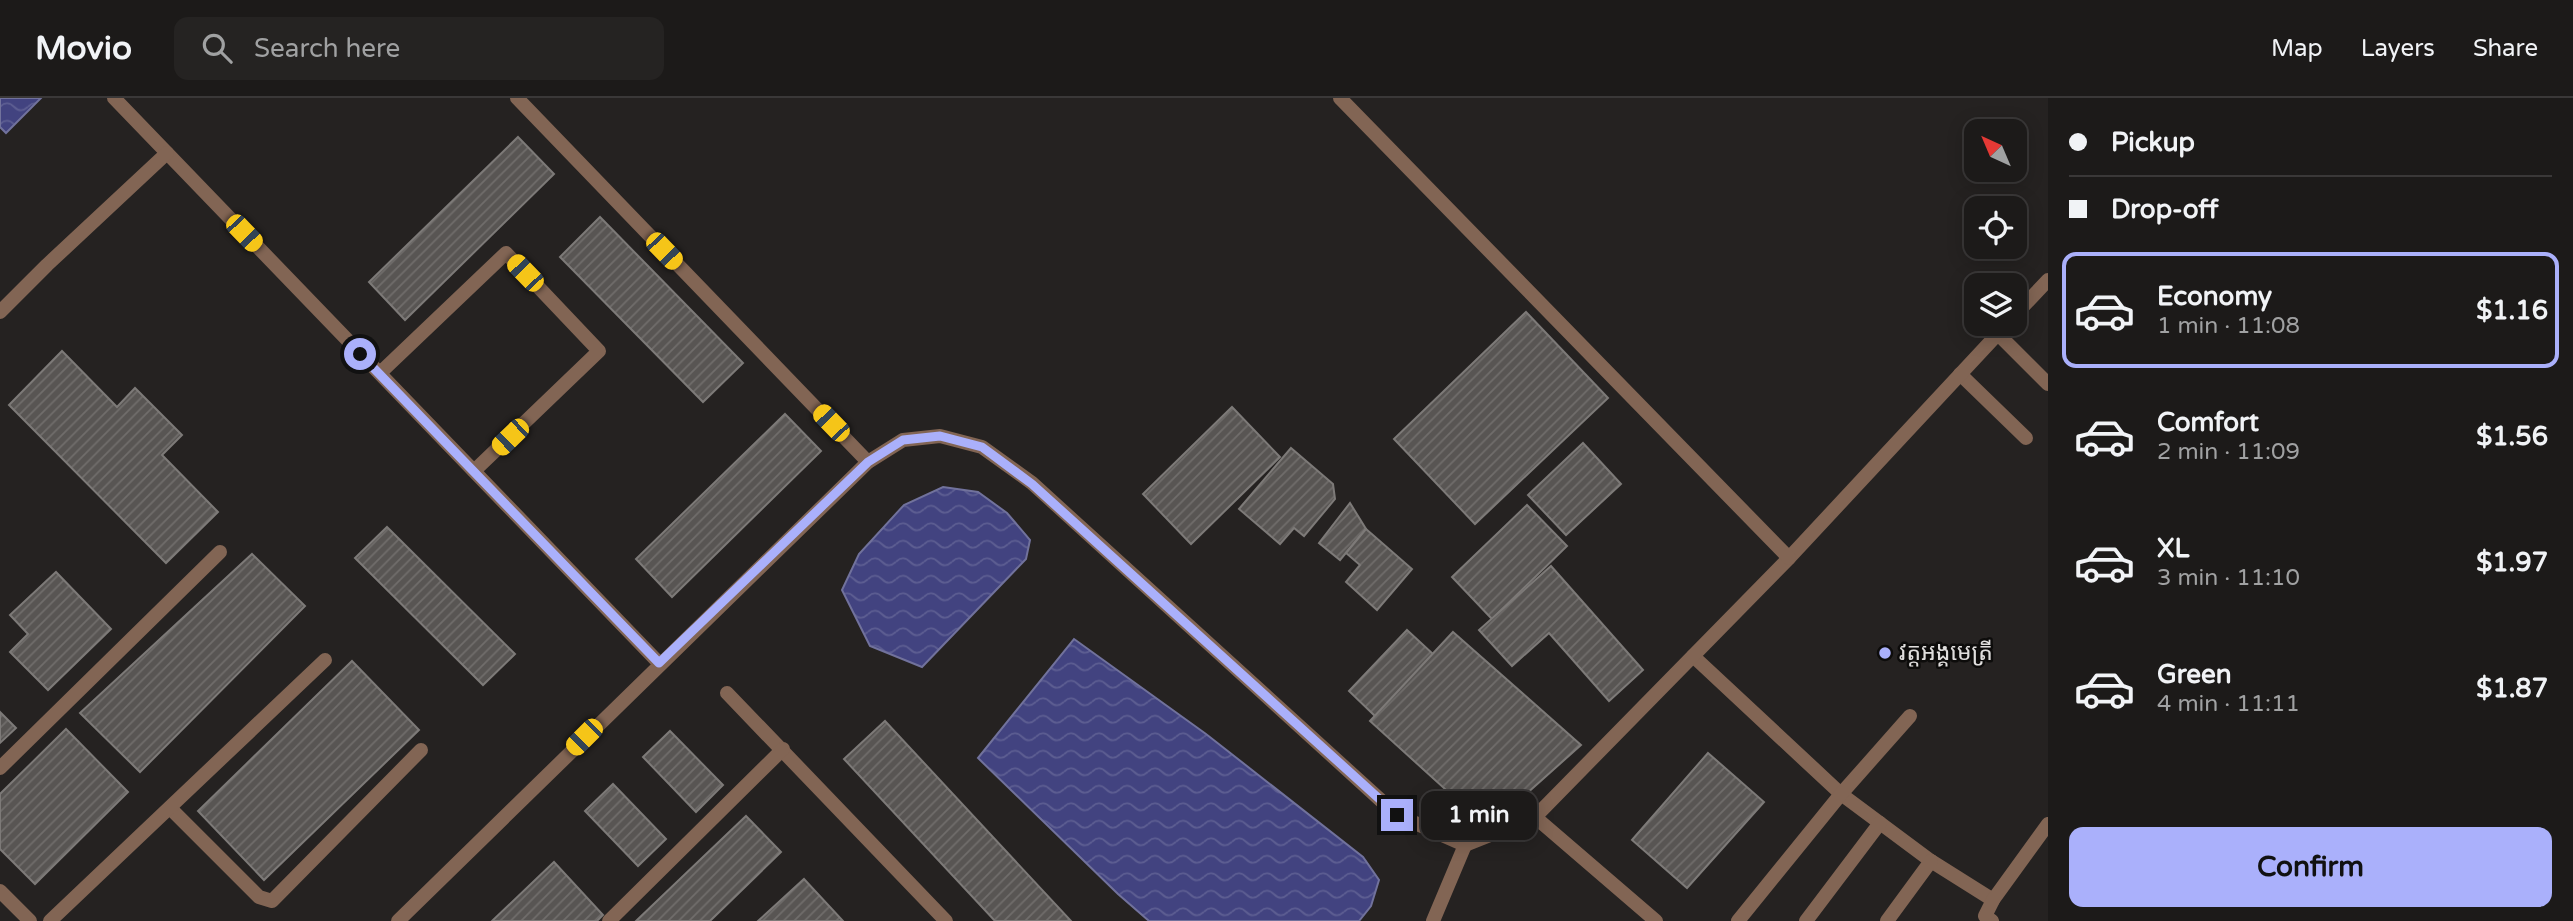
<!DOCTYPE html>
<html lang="en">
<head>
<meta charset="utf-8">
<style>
  :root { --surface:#1c1a19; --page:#252322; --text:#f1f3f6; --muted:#a0a1a2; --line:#3a3838; --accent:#aab0fb }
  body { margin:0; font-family:"Varela Round","Noto Sans Khmer",sans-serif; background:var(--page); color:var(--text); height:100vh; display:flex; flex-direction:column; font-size:26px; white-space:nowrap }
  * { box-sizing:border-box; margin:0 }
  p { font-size:23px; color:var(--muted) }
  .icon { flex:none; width:38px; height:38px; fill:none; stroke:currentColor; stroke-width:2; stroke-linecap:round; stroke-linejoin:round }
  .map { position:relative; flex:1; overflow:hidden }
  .panel { display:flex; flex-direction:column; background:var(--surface); width:525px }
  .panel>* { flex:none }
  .guide { display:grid; align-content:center; height:154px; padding:0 21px; background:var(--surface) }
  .needle { width:46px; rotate:316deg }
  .tools { position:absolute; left:1964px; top:21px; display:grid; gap:14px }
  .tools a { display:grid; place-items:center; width:63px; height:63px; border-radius:14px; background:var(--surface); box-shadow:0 4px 18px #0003,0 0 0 2px var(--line); font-size:35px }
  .end { position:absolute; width:32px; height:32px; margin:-16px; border:9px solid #aab0fb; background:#111; box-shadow:0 0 0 4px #111 }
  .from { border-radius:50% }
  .bubble { position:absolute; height:49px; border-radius:14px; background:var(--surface); box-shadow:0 4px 18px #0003,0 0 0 2px var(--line); font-size:23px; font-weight:800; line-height:49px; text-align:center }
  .car { position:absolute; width:21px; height:42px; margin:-21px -10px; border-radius:9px; box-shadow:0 0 5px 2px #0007; background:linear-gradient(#f5c518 24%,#345 0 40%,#f5c518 0 76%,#345 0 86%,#f5c518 0) }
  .guide b { display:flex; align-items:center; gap:24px; height:66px; font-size:26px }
  .guide b+b { border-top:2px solid var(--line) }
  .guide i { width:18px; height:18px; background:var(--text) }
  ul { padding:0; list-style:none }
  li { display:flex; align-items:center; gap:21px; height:116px; margin:0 14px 10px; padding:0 7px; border:4px solid transparent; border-radius:14px }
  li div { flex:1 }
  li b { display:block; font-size:26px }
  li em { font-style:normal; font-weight:800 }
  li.current { border-color:var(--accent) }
  li>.icon { width:63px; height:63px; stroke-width:1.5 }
  .action { display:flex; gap:14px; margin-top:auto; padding:14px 21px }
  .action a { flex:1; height:80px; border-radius:14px; background:var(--accent); color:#111; font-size:28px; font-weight:800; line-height:80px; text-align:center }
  header { display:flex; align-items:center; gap:42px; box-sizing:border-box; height:98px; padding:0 35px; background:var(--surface); border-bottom:2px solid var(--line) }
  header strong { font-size:33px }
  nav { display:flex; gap:38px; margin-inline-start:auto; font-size:24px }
  .search { width:490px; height:63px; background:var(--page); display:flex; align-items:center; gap:18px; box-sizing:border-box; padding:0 24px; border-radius:14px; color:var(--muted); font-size:26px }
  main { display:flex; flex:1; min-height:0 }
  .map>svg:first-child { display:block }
</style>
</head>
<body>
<header>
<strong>Movio</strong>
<div class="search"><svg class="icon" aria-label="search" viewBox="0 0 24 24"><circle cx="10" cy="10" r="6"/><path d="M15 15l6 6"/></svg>Search here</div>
<nav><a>Map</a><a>Layers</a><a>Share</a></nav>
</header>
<main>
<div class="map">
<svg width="2048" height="823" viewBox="0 0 2048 823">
  <defs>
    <pattern id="water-waves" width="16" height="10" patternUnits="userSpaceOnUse" patternTransform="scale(1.75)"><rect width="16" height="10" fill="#424380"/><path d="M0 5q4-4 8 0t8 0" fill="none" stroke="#5d5e92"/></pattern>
    <pattern id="building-hatch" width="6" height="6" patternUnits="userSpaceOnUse" patternTransform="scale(1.75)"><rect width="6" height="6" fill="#585553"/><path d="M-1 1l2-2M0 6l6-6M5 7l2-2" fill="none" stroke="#706d6b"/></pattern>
  </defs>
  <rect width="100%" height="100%" fill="#252221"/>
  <g fill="url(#water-waves)" stroke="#71729c" stroke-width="2">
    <polygon points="0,0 41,0 6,35 0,29"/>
    <polygon points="943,389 978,394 1007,415 1030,442 1026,461 922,569 870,548 842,492 859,456 904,407"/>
    <polygon points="1074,541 1206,636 1363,759 1379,782 1371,808 1359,823 1149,823 1118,796 978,660"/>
  </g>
  <g fill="url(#building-hatch)" stroke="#7d7a78" stroke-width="2">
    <polygon points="518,39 554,76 405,222 369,184"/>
    <polygon points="600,119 743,265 703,304 560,159"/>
    <polygon points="1526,214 1608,300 1475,426 1394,341"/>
    <polygon points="62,253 117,309 135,290 182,337 162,357 218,414 166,465 9,307"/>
    <polygon points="1232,309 1280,359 1191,446 1143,396"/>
    <polygon points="785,316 821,353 672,499 636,461"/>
    <polygon points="1583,345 1621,386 1566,437 1528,397"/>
    <polygon points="1291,350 1333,386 1335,401 1304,438 1294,430 1280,446 1239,411"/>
    <polygon points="1350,405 1366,431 1340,462 1319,445"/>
    <polygon points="1527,407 1567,448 1492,521 1452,479"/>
    <polygon points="387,429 515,556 483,587 355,460"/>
    <polygon points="1366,431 1412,471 1377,512 1346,484 1360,467 1346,455"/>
    <polygon points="252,456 305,508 140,674 80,615"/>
    <polygon points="1551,468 1643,572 1609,603 1549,535 1512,568 1479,532"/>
    <polygon points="56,474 111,531 48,592 10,554 28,536 10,517"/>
    <polygon points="1407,532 1433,556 1376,619 1349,593"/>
    <polygon points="1453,534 1581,647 1488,730 1370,623"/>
    <polygon points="352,563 419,632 264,782 198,713"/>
    <polygon points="0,614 16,630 0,645"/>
    <polygon points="885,623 1071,823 995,823 844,661"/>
    <polygon points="66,631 128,694 35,786 0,751 0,696"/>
    <polygon points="670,633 723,687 696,714 643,659"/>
    <polygon points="1708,655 1764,704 1687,790 1632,742"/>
    <polygon points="613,686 666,741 638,768 585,713"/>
    <polygon points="746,718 781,754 710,823 636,823"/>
    <polygon points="554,764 603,817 597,823 492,823"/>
    <polygon points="804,781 843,823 758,823"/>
  </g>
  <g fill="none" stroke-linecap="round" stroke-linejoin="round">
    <g stroke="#826554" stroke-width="14">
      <polyline points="114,0 659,565"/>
      <polyline points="517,0 868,364"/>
      <polyline points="0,214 47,167 167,55"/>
      <polyline points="2014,218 2048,182"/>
      <polyline points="1998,236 2048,286"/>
      <polyline points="380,275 506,155 599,253 474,373"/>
      <polyline points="1960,276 2026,340"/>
      <polyline points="1693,558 1841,696 1931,763 1993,802"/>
      <polyline points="727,595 946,823"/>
      <polyline points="0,670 220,454"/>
      <polyline points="170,710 259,799 272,803 421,652"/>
      <polyline points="1535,719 1656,823"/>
      <polyline points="0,793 30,823"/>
      <polyline points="50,823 325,562"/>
      <polyline points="398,823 868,364 903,342 940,338 982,349 1032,385 1397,717 1465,747 1535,719 1789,460 2007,226"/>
      <polyline points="609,823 783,651"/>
      <polyline points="1433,823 1465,747"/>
      <polyline points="1738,823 1841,696 1910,618"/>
      <polyline points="1806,823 1880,725"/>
      <polyline points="1887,823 1931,763"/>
      <polyline points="1992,823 1985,818 1993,802 2048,726"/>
    </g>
    <polyline stroke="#826554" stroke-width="14" points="1340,0 1789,460"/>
  </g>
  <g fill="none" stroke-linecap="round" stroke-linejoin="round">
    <polyline stroke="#aab0fb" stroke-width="9" points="360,256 659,565 868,364 903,342 940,338 982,349 1032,386 1397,717"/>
  </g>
  <circle fill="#aab0fb" stroke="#0d0c0b" stroke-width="2.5" cx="1885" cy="555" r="7"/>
  <g text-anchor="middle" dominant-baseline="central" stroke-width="5" stroke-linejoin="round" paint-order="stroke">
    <g font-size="23" fill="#e0dedd" stroke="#0d0c0b" text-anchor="start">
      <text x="1899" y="555">វត្តអង្គមេត្រី</text>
    </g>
  </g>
</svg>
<div class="tools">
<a><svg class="needle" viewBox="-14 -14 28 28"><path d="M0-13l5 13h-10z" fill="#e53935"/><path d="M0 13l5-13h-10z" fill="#a0a1a2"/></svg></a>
<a><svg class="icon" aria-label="locate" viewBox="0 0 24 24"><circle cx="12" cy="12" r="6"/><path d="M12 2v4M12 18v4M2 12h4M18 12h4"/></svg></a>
<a><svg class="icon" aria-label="layers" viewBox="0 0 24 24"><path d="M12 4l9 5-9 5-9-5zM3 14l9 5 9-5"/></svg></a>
</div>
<i class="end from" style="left:360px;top:256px"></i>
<i class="end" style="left:1397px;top:717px"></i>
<div class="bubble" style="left:1421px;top:693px;width:116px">1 min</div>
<i class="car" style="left:244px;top:135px;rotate:136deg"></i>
<i class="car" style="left:664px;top:153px;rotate:136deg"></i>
<i class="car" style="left:525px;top:175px;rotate:316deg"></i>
<i class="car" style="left:831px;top:325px;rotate:316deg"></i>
<i class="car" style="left:510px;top:339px;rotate:226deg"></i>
<i class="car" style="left:584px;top:639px;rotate:225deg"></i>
</div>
<section class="panel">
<div class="guide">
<b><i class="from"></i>Pickup</b>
<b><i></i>Drop-off</b>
</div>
<ul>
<li class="current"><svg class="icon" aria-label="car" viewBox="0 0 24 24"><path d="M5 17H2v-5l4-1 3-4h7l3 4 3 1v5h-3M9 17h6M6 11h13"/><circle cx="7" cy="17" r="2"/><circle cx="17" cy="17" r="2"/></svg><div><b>Economy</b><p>1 min · 11:08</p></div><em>$1.16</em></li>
<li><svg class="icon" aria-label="car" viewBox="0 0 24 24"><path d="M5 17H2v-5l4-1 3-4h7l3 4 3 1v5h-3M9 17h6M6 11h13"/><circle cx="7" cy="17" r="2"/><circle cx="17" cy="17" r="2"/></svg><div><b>Comfort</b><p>2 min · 11:09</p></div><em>$1.56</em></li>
<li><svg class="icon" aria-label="car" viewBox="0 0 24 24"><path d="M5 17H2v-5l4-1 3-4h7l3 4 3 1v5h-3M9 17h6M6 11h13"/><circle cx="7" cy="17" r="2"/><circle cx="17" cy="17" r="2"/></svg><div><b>XL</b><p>3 min · 11:10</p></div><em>$1.97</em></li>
<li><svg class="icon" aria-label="car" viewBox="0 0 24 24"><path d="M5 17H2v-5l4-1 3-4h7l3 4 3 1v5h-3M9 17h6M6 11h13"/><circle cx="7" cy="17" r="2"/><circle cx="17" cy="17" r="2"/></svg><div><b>Green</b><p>4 min · 11:11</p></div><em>$1.87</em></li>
</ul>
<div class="action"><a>Confirm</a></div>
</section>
</main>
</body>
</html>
